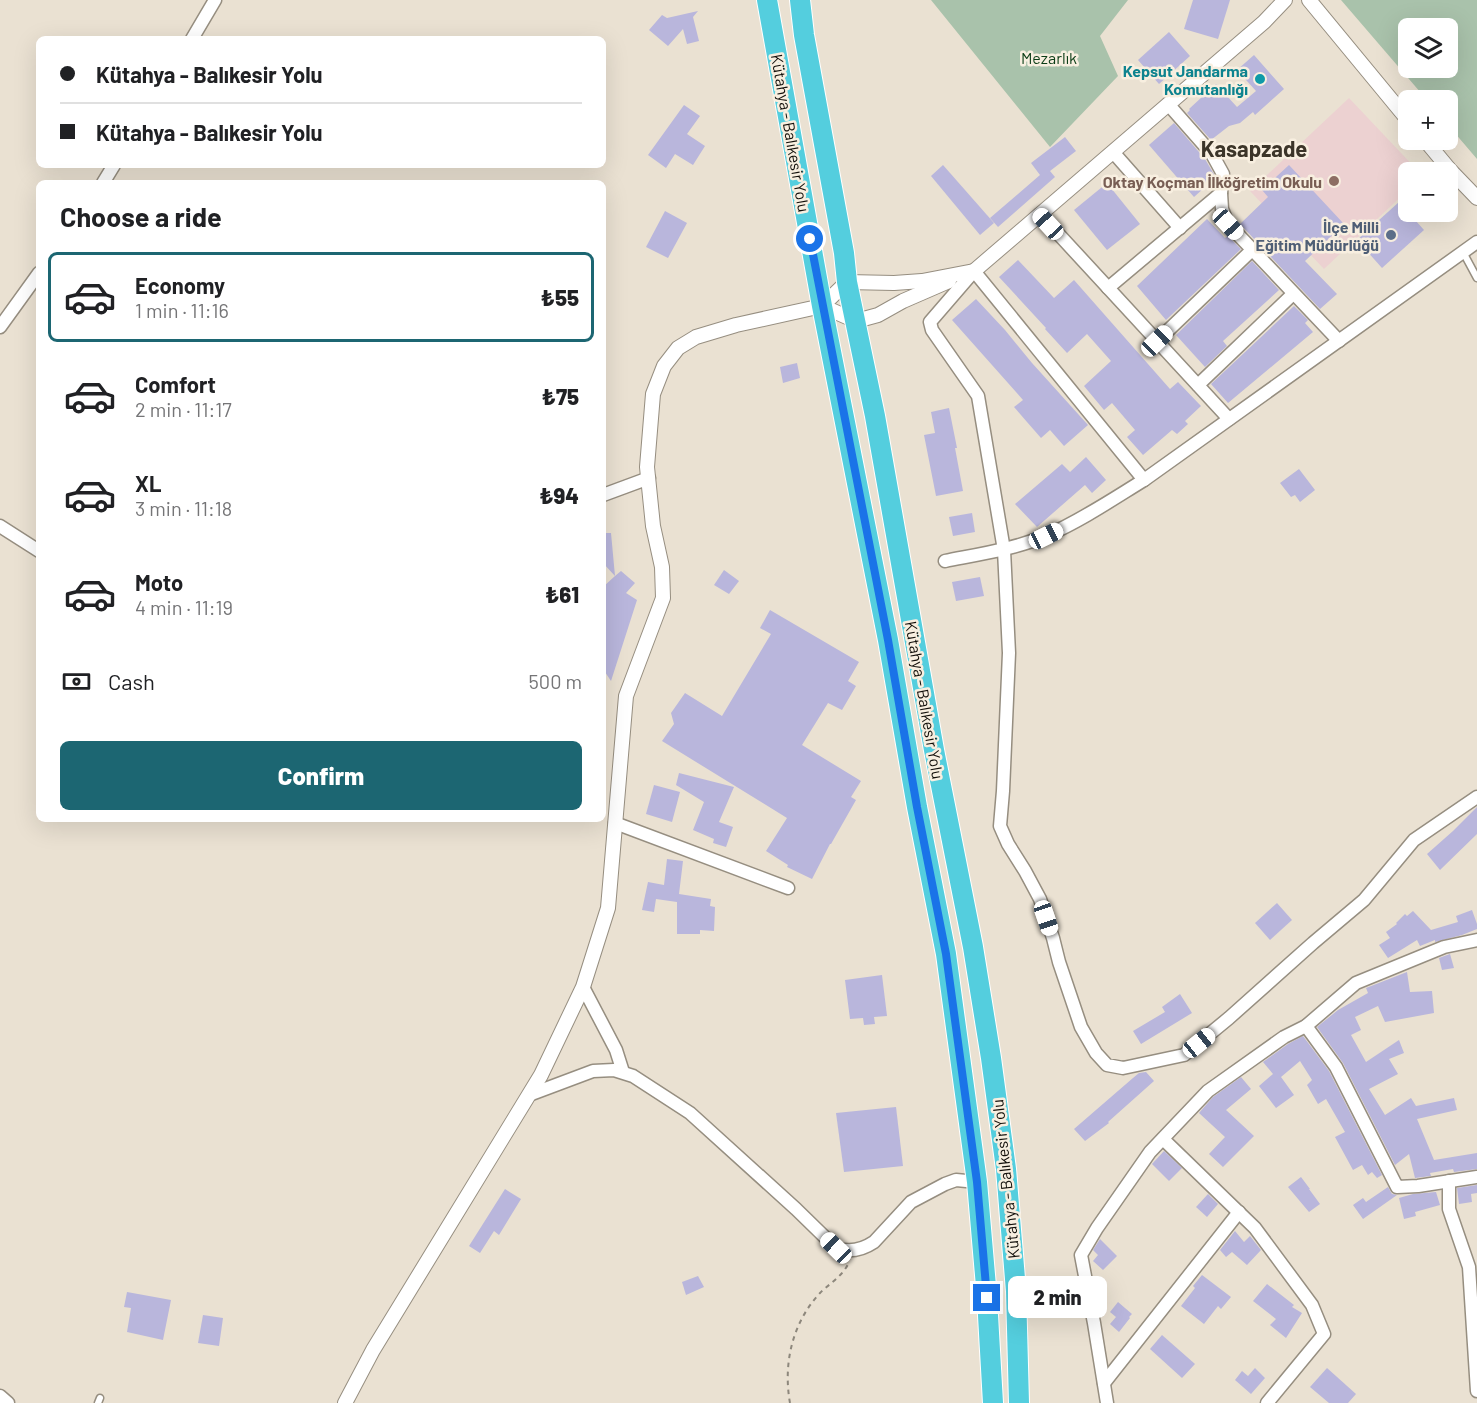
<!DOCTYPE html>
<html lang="en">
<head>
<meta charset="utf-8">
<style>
  :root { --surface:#fff; --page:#f2f2f2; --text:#202124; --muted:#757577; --line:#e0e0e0; --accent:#1c6672 }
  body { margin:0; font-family:Barlow,sans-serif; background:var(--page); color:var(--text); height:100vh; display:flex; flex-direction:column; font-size:22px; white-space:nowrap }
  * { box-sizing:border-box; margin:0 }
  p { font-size:20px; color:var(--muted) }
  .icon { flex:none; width:33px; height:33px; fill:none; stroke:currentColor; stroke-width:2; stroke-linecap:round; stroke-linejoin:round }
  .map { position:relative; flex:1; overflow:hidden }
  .details { position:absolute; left:36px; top:180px; width:570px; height:642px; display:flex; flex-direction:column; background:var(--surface); border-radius:9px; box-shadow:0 6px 24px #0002 }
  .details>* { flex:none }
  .guide { position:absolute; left:36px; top:36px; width:570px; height:132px; border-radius:9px; box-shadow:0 6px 24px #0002; display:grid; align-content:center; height:132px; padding:0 24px; background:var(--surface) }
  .controls { position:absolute; left:1398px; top:18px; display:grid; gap:12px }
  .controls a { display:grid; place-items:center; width:60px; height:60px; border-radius:9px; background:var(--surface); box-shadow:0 6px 24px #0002; font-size:30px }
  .end { position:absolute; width:27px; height:27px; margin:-14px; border:8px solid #1a73e8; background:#fff; box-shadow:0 0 0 3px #fff }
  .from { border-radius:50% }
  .bubble { position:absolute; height:42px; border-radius:9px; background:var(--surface); box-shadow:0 6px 24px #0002; font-size:20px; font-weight:800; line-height:42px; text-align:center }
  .car { position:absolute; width:18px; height:36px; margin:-18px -9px; border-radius:8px; box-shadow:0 0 4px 2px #0007; background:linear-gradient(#fff 24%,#345 0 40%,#fff 0 76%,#345 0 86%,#fff 0) }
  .guide b { display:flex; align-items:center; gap:21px; height:57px; font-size:22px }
  .guide b+b { border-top:2px solid var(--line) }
  .guide i { width:15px; height:15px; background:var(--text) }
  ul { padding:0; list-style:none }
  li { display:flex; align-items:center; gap:18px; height:90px; margin:0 12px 9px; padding:0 12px; border:3px solid transparent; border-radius:9px }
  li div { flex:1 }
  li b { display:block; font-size:22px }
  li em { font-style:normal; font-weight:800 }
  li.current { border-color:var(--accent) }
  li>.icon { width:54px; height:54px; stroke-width:1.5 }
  h2 { padding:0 24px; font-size:27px; line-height:72px }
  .pay { display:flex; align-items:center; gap:15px; height:66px; padding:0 24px; font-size:22px }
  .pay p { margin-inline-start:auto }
  .action { display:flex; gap:12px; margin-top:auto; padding:12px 24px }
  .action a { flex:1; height:69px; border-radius:9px; background:var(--accent); color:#fff; font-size:24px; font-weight:800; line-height:69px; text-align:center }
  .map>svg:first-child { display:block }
</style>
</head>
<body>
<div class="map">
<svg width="1477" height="1403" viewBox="0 0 1477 1403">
  <rect width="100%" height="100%" fill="#eae1d2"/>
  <polygon fill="#ecd1d1" points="1349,98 1419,172 1408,172 1408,190 1324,269 1250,191"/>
  <g fill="#a9c2ab" fill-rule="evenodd">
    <polygon points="931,0 1128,0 1100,36 1118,76 1050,147"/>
    <path d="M1341,0H1477V159L1448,125V100H1427ZM1408,28H1448V68H1408Z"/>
  </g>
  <g fill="#b9b6dc">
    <polygon points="1193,0 1230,0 1218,39 1184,29"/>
    <polygon points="698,11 693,17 699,41 687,44 683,29 668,46 649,30 662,15 667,18"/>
    <polygon points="1169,32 1190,56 1159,84 1138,60"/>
    <polygon points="1254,55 1284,89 1255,115 1253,112 1240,123 1229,126 1211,140 1187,113 1190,110 1189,109 1216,84 1237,107 1256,91 1237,70"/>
    <polygon points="684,105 700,116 687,134 705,146 693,165 675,154 666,168 648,155"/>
    <polygon points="1174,123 1205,159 1215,176 1214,179 1194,197 1149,145"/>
    <polygon points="1065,137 1076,151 1050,171 1055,177 998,227 990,218 1040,175 1031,163"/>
    <polygon points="943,165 994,223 980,235 931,176"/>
    <polygon points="1289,165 1344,224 1305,261 1337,294 1320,309 1240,224 1268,197 1262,190"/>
    <polygon points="1107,183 1140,224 1107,250 1074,210"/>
    <polygon points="1399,202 1424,230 1382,268 1357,240"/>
    <polygon points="665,211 687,223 668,258 646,247"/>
    <polygon points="1207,219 1225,238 1228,236 1241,249 1166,320 1137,286"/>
    <polygon points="1018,260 1054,298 1074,280 1170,389 1178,382 1201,406 1185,421 1188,424 1177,434 1172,430 1143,455 1127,437 1135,430 1112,403 1104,410 1084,386 1111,361 1087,334 1067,353 1045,329 1046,328 999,277"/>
    <polygon points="1252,261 1279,290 1223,341 1227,346 1205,367 1176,335"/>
    <polygon points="976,299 1005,330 1032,363 1088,425 1064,446 1050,430 1041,438 1027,422 1014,407 1023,400 952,320"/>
    <polygon points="1294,306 1308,320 1305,323 1313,332 1228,403 1211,384"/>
    <polygon points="797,363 800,378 783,383 780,367"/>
    <polygon points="949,408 957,448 955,448 963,491 936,496 924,435 935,433 931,412"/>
    <polygon points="1086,457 1106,480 1092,493 1085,485 1037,527 1015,504 1062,464 1070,472"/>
    <polygon points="1299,469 1315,490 1300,502 1295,495 1291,497 1280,483"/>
    <polygon points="972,513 975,532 953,536 949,517"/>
    <polygon points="603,533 611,533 615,576 621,571 635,583 626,593 637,600 611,681 603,669 603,587 615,576 603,563"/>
    <polygon points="724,570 739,581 729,594 714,585"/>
    <polygon points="980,577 984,596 956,601 952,582"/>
    <polygon points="770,610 859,662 848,681 856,686 842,710 828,703 802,745 861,781 851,797 856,800 831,844 830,844 812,879 787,867 788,865 766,851 787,818 662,741 674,724 671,713 685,693 722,716 771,634 760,628"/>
    <polygon points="679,773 734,787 719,822 733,827 726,847 713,843 714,839 693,830 704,802 676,785"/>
    <polygon points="654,785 680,792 672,822 646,814"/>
    <polygon points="1477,807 1477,834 1440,870 1427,854 1453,831"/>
    <polygon points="667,859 683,861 679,894 711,899 710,906 715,907 714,931 700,930 700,934 677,934 677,902 656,899 654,912 642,910 648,882 664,885"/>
    <polygon points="1277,903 1292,920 1270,940 1255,923"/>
    <polygon points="1472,910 1477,924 1477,929 1462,935 1435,942 1435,940 1420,946 1417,940 1388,958 1379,945 1390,938 1386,932 1397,924 1396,923 1405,914 1407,916 1413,911 1431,930 1458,922 1456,916"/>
    <polygon points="1450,954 1454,968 1442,970 1439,958"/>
    <polygon points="1407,972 1410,992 1432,991 1434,1013 1385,1022 1378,1006 1355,1017 1361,1030 1351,1035 1366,1062 1399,1040 1404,1053 1389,1059 1398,1074 1369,1089 1385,1115 1411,1098 1416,1106 1454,1098 1457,1110 1417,1119 1434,1160 1477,1153 1477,1169 1454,1172 1453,1169 1430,1173 1431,1176 1415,1178 1409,1154 1395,1165 1343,1063 1317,1027 1338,1010 1368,993 1366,988"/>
    <polygon points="882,975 887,1016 874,1017 875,1024 864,1025 863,1018 850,1019 845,980"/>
    <polygon points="1180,994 1192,1013 1141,1044 1133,1031 1165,1012 1162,1007"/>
    <polygon points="1303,1036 1329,1071 1382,1175 1377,1178 1372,1172 1368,1175 1362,1165 1353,1170 1335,1137 1345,1132 1326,1099 1318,1104 1307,1085 1312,1080 1300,1061 1281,1077 1294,1095 1276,1108 1259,1086 1273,1074 1263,1062 1288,1044"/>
    <polygon points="1146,1072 1154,1081 1108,1122 1109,1123 1085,1141 1074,1129 1133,1078 1139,1073"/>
    <polygon points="1241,1077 1251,1089 1226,1110 1254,1136 1223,1167 1209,1154 1225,1137 1199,1113 1213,1097"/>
    <polygon points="896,1107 903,1166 844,1172 836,1113"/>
    <polygon points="1164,1151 1182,1168 1169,1181 1152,1164"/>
    <polygon points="1301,1177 1310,1189 1309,1189 1320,1204 1309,1212 1288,1187"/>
    <polygon points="1477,1185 1477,1193 1471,1194 1472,1202 1459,1204 1457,1188"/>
    <polygon points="1388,1187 1392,1194 1397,1195 1363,1219 1353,1205 1363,1198 1366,1202"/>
    <polygon points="505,1189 521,1199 499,1235 494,1231 480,1253 469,1246"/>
    <polygon points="1436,1192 1440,1205 1415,1212 1416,1216 1404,1219 1399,1198 1413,1194"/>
    <polygon points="1208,1194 1218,1204 1207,1217 1196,1207"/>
    <polygon points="1235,1231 1244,1242 1250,1236 1261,1250 1247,1265 1232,1252 1226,1257 1220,1250"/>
    <polygon points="1100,1239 1117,1256 1103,1270 1093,1261 1098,1255 1093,1250"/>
    <polygon points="1202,1275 1231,1297 1221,1309 1218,1306 1204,1324 1181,1306 1195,1288 1193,1286"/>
    <polygon points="698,1276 704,1287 686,1295 682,1282"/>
    <polygon points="1267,1284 1294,1305 1292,1307 1302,1313 1286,1338 1270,1325 1276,1319 1253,1301"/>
    <polygon points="127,1292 171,1300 163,1340 127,1332 131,1308 124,1307"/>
    <polygon points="1118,1302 1132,1314 1129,1317 1130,1318 1119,1332 1110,1324 1116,1317 1110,1312"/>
    <polygon points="203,1315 223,1318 219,1346 198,1343"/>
    <polygon points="1162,1335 1195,1364 1182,1378 1150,1349"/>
    <polygon points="1255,1368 1265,1378 1251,1394 1235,1380 1242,1371 1248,1376"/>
    <polygon points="1327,1368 1356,1394 1348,1403 1329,1403 1310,1387"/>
  </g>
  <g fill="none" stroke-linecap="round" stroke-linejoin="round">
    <defs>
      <g id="service">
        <polyline points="1463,252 1477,278"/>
        <polyline points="98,1403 100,1398"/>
      </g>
      <g id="minor">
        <polyline points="192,39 215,0"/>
        <polyline points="1168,104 1212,154 1223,174 1221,193 1222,209 1228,224 1339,341"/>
        <polyline points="1113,152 1180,228"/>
        <polyline points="103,183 114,165"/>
        <polyline points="1040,214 1229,419"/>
        <polyline points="1108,288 1221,193"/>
        <polyline points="0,327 39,273"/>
        <polyline points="1157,341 1252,250"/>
        <polyline points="1198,385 1293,294"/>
        <polyline points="1144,480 974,271 930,322 932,330 978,396 1004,550 1009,653 1003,791 1000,826 1008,844 1025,871 1040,899 1053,938 1059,962 1081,1027 1096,1053 1107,1065 1123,1068 1184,1055 1229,1018 1313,943 1364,900 1414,840 1477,797"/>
        <polyline points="603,495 649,478"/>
        <polyline points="0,526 39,551"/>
        <path d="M945,561C980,554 1015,549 1048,535C1082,520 1113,499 1144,480L1477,242"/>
        <polyline points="615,823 788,888"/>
        <polyline points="583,987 616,1050 623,1072"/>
        <polyline points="1306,1026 1336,1067 1397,1187 1418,1186 1477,1177"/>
        <path d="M529,1095L593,1071L614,1070L633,1076L690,1113L796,1209L836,1248C850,1253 862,1250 874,1242L911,1202L945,1184L956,1180L977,1182"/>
        <polyline points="1163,1139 1255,1228 1312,1305 1324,1334 1267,1403"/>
        <polyline points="1449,1181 1449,1209 1469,1267 1477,1391"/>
        <polyline points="1104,1383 1239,1212"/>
        <polyline points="0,1396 8,1403"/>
        <polyline points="1107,1403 1094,1323 1081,1255 1097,1228 1150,1152 1208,1091 1284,1037 1306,1026 1356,983 1444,947 1477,940"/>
      </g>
      <g id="tertiary">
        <polyline points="1309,0 1408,120"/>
        <polyline points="1425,140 1450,170 1477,198"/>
        <polyline points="967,274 974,271 1264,22 1285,0"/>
        <polyline points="822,306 856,321 878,315 903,301 949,281"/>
        <polyline points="345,1403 373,1350 541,1075 583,987 608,908 626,696 663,598 662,567 653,526 647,467 653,394 664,366 678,348 696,337 736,325 822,306 847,282 894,283 922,281 974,271"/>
      </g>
      <g id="trunk">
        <polyline points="767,0 822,306 888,640 917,807 946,954 977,1182 987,1298 993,1403"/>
        <polyline points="800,0 804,35 844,253 847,282 875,416 934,750 973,947 991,1058 1006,1169 1016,1291 1019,1403"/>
      </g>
    </defs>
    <use href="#service" stroke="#968e80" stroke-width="9"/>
    <use href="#minor" stroke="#968e80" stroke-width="15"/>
    <use href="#tertiary" stroke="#968e80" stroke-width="16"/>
    <use href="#trunk" stroke="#fff" stroke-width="22"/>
    <path stroke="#8d877c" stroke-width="2" stroke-dasharray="4.5 4.5" stroke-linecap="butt" d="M790,1403C783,1364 792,1323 820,1293C829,1284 844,1275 849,1262"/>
    <use href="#service" stroke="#fff" stroke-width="6"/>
    <use href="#minor" stroke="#fff" stroke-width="12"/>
    <use href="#tertiary" stroke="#fff" stroke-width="14"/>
    <use href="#trunk" stroke="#54cede" stroke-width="20"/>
  </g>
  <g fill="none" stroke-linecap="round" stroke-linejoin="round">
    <polyline stroke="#1a73e8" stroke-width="8" points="810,239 888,640 917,807 946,954 977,1182 987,1298"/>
  </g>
  <circle fill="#0f9aa8" stroke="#f8efe0" stroke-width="2" cx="1260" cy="79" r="6"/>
  <circle fill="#8d6e63" stroke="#f8efe0" stroke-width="2" cx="1334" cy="181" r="6"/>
  <circle fill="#5c6f8a" stroke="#f8efe0" stroke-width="2" cx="1391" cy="235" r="6"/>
  <g text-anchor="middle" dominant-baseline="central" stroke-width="5" stroke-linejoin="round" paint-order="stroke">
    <g font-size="16" fill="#0b3d16" stroke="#f8efe0">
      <text x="1049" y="57">Mezarlık</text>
    </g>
    <g font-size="16" font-weight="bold" fill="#0d838f" stroke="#f8efe0" text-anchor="end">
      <text x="1248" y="70">Kepsut Jandarma<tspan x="1248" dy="18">Komutanlığı</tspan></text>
    </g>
    <g font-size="16" fill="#110e09" stroke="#f8efe0">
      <text transform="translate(791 133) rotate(80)">Kütahya - Balıkesir Yolu</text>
      <text transform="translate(925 700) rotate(80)">Kütahya - Balıkesir Yolu</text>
      <text transform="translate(1005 1179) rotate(-96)">Kütahya - Balıkesir Yolu</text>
    </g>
    <g font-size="16" font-weight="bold" fill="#785e54" stroke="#f8efe0" text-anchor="end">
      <text x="1322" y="181">Oktay Koçman İlköğretim Okulu</text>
    </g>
    <g font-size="16" font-weight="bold" fill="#4e5e75" stroke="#f8efe0" text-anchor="end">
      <text x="1379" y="226">İlçe Milli<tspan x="1379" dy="18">Eğitim Müdürlüğü</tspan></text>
    </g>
    <g font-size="22" font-weight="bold" fill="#3c3529" stroke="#f8efe0">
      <text x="1254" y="148">Kasapzade</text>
    </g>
  </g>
</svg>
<div class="controls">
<a><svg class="icon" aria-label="layers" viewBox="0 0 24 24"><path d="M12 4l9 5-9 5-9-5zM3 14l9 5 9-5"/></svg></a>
<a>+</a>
<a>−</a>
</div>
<i class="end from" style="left:810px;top:239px"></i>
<i class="end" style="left:987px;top:1298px"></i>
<div class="bubble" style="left:1008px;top:1276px;width:99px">2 min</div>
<i class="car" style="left:1048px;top:224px;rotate:317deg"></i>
<i class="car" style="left:1228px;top:224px;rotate:137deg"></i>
<i class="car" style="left:1157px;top:341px;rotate:46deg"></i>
<i class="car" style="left:1046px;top:536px;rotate:64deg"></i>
<i class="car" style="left:1046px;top:918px;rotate:161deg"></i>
<i class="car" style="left:1199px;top:1043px;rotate:51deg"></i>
<i class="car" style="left:836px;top:1248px;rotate:314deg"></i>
<div class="guide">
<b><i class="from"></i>Kütahya - Balıkesir Yolu</b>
<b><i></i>Kütahya - Balıkesir Yolu</b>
</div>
<section class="details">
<h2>Choose a ride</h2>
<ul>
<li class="current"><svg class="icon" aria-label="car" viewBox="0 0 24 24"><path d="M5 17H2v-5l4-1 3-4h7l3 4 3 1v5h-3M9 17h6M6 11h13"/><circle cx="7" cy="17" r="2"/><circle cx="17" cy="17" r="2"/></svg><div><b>Economy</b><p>1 min · 11:16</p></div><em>₺55</em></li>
<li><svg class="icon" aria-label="car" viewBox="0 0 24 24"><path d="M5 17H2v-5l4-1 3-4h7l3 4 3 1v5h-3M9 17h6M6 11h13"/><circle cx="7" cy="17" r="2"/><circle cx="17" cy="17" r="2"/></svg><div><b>Comfort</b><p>2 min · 11:17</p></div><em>₺75</em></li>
<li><svg class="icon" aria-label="car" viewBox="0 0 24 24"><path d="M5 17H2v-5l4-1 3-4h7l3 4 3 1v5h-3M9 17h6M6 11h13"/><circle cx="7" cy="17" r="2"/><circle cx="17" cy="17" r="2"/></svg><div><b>XL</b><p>3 min · 11:18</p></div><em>₺94</em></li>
<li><svg class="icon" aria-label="car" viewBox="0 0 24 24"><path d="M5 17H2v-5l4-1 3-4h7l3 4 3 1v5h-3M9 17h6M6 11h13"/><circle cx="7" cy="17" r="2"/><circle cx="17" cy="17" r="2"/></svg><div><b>Moto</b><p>4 min · 11:19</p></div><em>₺61</em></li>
</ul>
<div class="pay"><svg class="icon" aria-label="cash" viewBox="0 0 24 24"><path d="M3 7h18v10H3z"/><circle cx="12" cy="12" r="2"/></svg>Cash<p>500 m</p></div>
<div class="action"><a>Confirm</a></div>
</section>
</div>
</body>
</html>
